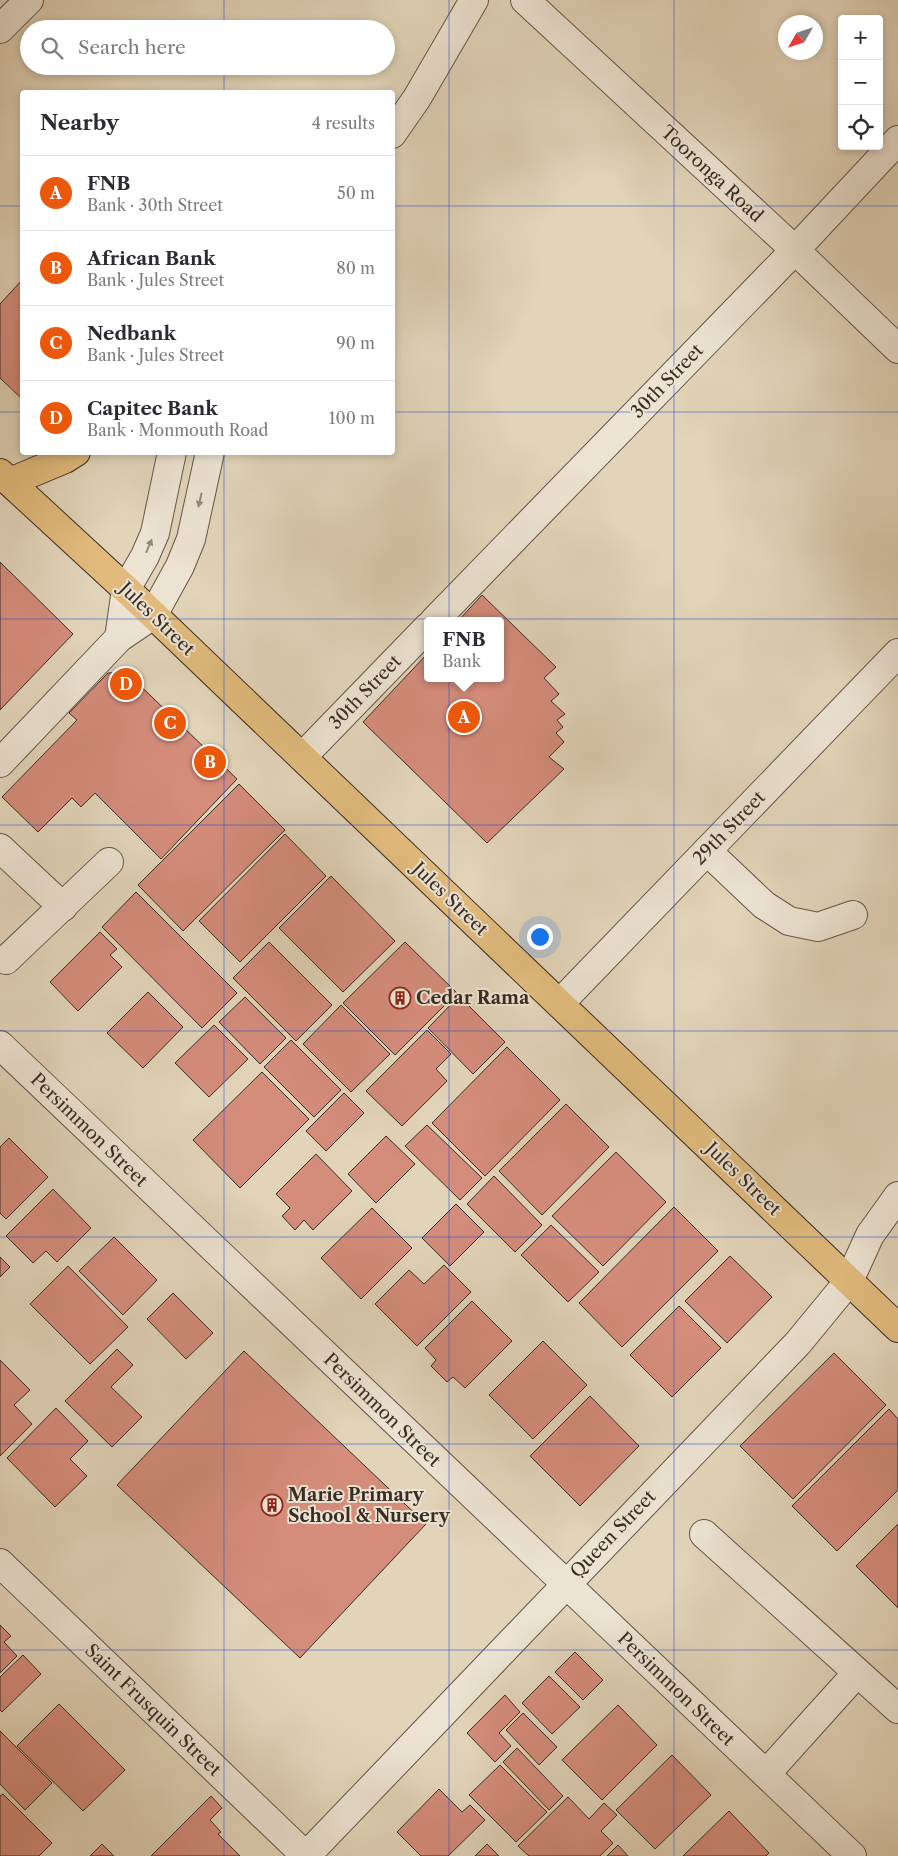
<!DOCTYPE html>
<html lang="en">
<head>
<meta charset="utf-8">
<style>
	:root { --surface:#fff; --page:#f2f2f3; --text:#2b2b33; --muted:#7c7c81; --line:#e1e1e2; --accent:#ea580c }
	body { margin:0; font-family:"Libre Caslon Text",serif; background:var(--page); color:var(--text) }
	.controls { position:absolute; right:15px; top:15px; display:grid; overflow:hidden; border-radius:5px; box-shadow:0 2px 8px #0003 }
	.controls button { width:45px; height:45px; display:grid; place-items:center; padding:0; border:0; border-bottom:1px solid var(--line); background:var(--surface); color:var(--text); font:25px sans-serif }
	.compass { position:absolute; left:778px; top:15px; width:45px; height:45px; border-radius:50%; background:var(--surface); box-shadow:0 2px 8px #0003; rotate:231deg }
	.you { position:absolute; left:539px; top:936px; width:18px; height:18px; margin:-12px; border:4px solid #fff; border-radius:50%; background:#1a73e8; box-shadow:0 0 0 8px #1a73e833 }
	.badge { display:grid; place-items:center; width:32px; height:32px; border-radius:50%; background:var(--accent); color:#fff; font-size:16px; font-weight:700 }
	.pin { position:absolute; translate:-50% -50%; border:2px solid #fff; box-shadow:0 1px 5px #0006 }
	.popup { position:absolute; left:424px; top:617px; width:80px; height:65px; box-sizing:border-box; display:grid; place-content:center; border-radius:5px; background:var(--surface); filter:drop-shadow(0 1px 4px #0005); font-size:16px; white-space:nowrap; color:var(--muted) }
	.popup b { font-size:19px; color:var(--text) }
	.popup::after { content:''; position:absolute; left:50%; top:100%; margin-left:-10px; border:10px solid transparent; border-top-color:var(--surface) }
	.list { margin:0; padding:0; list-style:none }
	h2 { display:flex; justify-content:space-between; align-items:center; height:65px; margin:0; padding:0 20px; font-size:21px }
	h2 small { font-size:16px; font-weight:400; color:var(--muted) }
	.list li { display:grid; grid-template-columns:32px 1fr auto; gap:15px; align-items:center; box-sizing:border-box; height:75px; padding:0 20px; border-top:1px solid var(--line) }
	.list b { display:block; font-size:19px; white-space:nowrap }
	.list p { margin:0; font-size:16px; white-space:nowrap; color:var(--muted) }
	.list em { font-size:16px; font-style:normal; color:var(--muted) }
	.icon { flex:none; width:28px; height:28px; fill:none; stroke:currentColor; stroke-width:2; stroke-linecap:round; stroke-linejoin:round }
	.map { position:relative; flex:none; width:898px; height:1856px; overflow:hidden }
	.search { position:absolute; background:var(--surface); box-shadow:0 2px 8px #0003; left:20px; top:20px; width:375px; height:55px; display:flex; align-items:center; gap:12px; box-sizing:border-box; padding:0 18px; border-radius:28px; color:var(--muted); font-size:19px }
	.panel { position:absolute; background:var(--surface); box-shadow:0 2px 8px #0003; left:20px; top:90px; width:375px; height:365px; border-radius:5px }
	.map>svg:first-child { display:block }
	.building { fill:#d48c7b; stroke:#382c24 }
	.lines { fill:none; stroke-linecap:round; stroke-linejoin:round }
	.minor-casing { stroke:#625649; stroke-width:30 }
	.major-casing { stroke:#382c24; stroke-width:30 }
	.minor { stroke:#ece3d2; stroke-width:28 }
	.major { stroke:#e1ba7c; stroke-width:28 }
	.oneway { fill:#92887b }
	.grid { fill:none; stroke:#1d4ed8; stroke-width:1; stroke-opacity:0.55 }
	.labels { text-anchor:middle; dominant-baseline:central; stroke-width:4; stroke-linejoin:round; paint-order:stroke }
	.street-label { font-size:18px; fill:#382c24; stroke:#ece3d2 }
	.poi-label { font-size:18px; font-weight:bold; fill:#382c24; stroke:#ece3d2; text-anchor:start }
</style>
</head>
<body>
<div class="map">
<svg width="898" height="1856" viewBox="0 0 898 1856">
	<rect width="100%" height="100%" fill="#e2d4b9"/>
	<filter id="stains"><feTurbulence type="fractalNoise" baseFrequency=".004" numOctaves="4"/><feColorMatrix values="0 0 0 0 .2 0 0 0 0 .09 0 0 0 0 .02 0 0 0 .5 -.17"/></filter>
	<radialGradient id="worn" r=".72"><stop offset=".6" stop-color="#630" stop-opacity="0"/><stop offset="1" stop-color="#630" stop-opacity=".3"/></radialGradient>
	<g class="building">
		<polygon points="22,280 22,399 0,378 0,304"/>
		<polygon points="0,562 73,634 0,710"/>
		<polygon points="482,595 556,667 544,678 559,694 551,701 565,714 557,720 563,727 556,733 564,742 549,757 564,769 487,843 363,722 428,653 428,678 500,678 500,621 458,621"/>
		<polygon points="126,672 237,779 161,859 95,793 81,807 72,798 38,832 2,797 77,720 69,713 108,673"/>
		<polygon points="239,784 285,830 183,931 138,885"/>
		<polygon points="285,834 326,876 240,962 199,921"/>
		<polygon points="331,876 395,941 343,992 279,928"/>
		<polygon points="136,892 237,993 202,1028 102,927"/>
		<polygon points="100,932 117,949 110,955 122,967 78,1011 50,982"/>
		<polygon points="269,942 332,1005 296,1041 233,978"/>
		<polygon points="405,942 457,993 395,1055 343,1003"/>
		<polygon points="148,992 183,1027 143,1068 107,1033"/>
		<polygon points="459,996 505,1042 473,1074 428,1028"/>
		<polygon points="245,997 286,1038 260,1064 219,1022"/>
		<polygon points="341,1005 390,1054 351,1092 303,1044"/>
		<polygon points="214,1025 248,1059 209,1097 175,1063"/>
		<polygon points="427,1030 451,1054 436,1069 447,1081 402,1126 366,1091"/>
		<polygon points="291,1040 341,1090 314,1117 264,1067"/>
		<polygon points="507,1047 560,1100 485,1176 432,1123"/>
		<polygon points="262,1072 309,1119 240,1188 193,1140"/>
		<polygon points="344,1093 364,1113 326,1151 306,1131"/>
		<polygon points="566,1104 609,1147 542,1215 499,1171"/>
		<polygon points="427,1125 482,1178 460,1200 405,1146"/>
		<polygon points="386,1136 415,1164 376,1203 348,1174"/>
		<polygon points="9,1138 48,1177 6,1219 0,1213 0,1147"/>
		<polygon points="616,1152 666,1202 603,1266 552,1216"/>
		<polygon points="316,1154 352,1191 313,1230 304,1220 295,1230 282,1216 290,1208 276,1194"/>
		<polygon points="494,1176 542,1225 515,1252 467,1204"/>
		<polygon points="53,1189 91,1228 57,1262 46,1251 33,1263 6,1236"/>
		<polygon points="456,1204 484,1232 450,1266 422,1238"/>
		<polygon points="674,1207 718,1251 622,1347 579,1303"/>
		<polygon points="372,1208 412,1248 361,1299 321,1258"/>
		<polygon points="551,1225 599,1272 568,1302 521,1255"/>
		<polygon points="114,1237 157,1280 123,1315 79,1271"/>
		<polygon points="730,1256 772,1297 727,1343 685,1301"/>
		<polygon points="0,1257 10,1267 0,1277"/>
		<polygon points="444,1265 471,1292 417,1346 375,1304 409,1270 424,1284"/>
		<polygon points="68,1266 128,1327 90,1364 30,1304"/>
		<polygon points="173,1293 213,1333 186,1359 147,1319"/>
		<polygon points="472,1301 512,1341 465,1388 453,1377 447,1382 431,1366 436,1360 425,1348"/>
		<polygon points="679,1306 721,1348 672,1397 630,1355"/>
		<polygon points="543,1341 587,1385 533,1439 489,1395"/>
		<polygon points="117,1349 133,1365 111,1387 142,1417 112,1447 65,1401"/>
		<polygon points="244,1351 426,1524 300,1658 117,1485"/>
		<polygon points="834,1353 886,1405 793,1499 740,1446"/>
		<polygon points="0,1360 30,1390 14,1405 32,1424 0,1456"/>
		<polygon points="590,1396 639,1446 580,1506 530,1456"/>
		<polygon points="56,1408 88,1441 70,1459 87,1476 55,1507 7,1458"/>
		<polygon points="889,1409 898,1419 898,1490 837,1551 792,1506"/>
		<polygon points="898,1524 898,1608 856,1566"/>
		<polygon points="0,1625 11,1636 4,1642 17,1656 0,1673"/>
		<polygon points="575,1652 603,1680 583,1700 555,1672"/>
		<polygon points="23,1655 41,1674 2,1712 0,1710 0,1677"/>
		<polygon points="549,1676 580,1707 552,1734 522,1703"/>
		<polygon points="505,1695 520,1712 499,1733 511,1746 495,1762 467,1733"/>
		<polygon points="59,1704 125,1770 83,1811 17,1746"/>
		<polygon points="618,1705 657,1745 602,1800 562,1760"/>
		<polygon points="523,1713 557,1747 539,1765 506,1730"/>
		<polygon points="0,1731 52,1783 25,1810 0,1784"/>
		<polygon points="517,1748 563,1796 549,1810 503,1762"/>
		<polygon points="672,1755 711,1795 655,1849 616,1810"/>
		<polygon points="500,1765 547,1812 516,1842 469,1795"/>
		<polygon points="439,1789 462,1812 470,1805 485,1820 448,1856 421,1856 397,1832"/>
		<polygon points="3,1794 52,1843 39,1856 0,1856 0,1796"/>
		<polygon points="211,1796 222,1808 210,1820 221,1832 218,1834 240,1856 151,1856"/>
		<polygon points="568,1797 589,1819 604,1803 617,1815 601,1831 613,1843 600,1856 529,1856 518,1846"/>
		<polygon points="729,1811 769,1853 766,1856 683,1856"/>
		<polygon points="102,1844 114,1856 90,1856"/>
		<polygon points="487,1844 499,1856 475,1856"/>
		<polygon points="618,1845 628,1856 607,1856"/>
	</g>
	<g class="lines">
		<g class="minor-casing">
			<g id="minor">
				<polyline points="525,0 795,250 898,349"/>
				<polyline points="0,29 29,0"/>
				<polyline points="392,134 417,98 474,0"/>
				<polyline points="434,621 795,250 898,140"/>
				<polyline points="119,638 126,589 145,556 155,533 172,452"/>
				<polyline points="302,757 428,627"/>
				<polyline points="0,763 119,638 153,615 180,566 191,539 210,452"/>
				<polyline points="0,848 63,907"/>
				<polyline points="707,851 764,905 789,921 818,927 853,915"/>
				<polyline points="6,960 109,862"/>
				<polyline points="560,1003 898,653"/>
				<polyline points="0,1045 852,1856"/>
				<polyline points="704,1534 898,1709"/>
				<polyline points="0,1563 306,1856"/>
				<polyline points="766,1774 857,1673"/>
				<polyline points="306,1856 798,1343 849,1281 870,1235 898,1196"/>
			</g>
		</g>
		<g class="major-casing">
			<g id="major">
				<polyline points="0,473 143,605 898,1328"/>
				<polyline points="10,482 65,459 76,452"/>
			</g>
		</g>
		<use href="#minor" class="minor"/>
		<use href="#major" class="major"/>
	</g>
	<defs><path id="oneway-solid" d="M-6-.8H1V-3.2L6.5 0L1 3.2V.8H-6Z" transform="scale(1.25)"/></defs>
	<g class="oneway">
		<use href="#oneway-solid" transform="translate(200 500) rotate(103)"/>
		<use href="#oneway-solid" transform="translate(149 546) rotate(-67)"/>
	</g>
	<path class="grid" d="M224,0v29M449,0v1856M674,0v1856M224,66v26M0,206h22M392,206h506M0,412h22M392,412h506M224,452v1404M0,619h898M0,825h898M0,1031h898M0,1237h898M0,1444h898M0,1650h898"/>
	<defs>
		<g id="building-ring" transform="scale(1.125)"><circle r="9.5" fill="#ece3d2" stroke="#8f2418" stroke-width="1.5"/><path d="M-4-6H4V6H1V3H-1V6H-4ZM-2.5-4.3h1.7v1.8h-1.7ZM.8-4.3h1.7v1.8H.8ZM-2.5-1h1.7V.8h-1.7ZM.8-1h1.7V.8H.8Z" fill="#8f2418"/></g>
	</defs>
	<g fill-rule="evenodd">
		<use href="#building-ring" x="400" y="998"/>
		<use href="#building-ring" x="272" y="1505"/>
	</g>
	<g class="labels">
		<g class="street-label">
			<text transform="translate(712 174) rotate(43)">Tooronga Road</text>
			<text transform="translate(667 381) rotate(-46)">30th Street</text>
			<text transform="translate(157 619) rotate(44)">Jules Street</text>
			<text transform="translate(365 692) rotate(-46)">30th Street</text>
			<text transform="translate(729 828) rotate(-46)">29th Street</text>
			<text transform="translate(450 899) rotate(44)">Jules Street</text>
			<text transform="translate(89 1130) rotate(44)">Persimmon Street</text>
			<text transform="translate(743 1179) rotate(44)">Jules Street</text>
			<text transform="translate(382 1410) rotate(44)">Persimmon Street</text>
			<text transform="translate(613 1534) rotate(-46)">Queen Street</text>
			<text transform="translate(676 1689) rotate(44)">Persimmon Street</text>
			<text transform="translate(153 1710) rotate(44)">Saint Frusquin Street</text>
		</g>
		<g class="poi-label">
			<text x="416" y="998">Cedar Rama</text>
			<text x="288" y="1495">Marie Primary<tspan x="288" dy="21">School &amp; Nursery</tspan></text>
		</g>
	</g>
	<rect width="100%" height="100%" filter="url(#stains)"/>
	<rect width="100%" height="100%" fill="url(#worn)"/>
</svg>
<div class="controls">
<button>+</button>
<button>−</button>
<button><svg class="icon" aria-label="locate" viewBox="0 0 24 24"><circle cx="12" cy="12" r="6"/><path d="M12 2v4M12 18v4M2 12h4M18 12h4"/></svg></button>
</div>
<svg class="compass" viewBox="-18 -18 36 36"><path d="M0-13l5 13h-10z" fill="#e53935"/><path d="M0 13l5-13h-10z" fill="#7c7c81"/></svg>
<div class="you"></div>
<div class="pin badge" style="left:464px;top:717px">A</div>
<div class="popup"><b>FNB</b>Bank</div>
<div class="pin badge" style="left:210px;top:762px">B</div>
<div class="pin badge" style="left:170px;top:723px">C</div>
<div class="pin badge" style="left:126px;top:684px">D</div>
<div class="search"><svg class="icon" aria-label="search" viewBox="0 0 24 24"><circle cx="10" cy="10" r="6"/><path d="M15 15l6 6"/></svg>Search here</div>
<section class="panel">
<h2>Nearby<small>4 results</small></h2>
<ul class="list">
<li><span class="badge">A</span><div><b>FNB</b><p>Bank · 30th Street</p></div><em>50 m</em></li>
<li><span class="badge">B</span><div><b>African Bank</b><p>Bank · Jules Street</p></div><em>80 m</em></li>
<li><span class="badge">C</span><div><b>Nedbank</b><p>Bank · Jules Street</p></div><em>90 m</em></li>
<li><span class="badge">D</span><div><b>Capitec Bank</b><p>Bank · Monmouth Road</p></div><em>100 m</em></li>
</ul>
</section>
</div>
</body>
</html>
